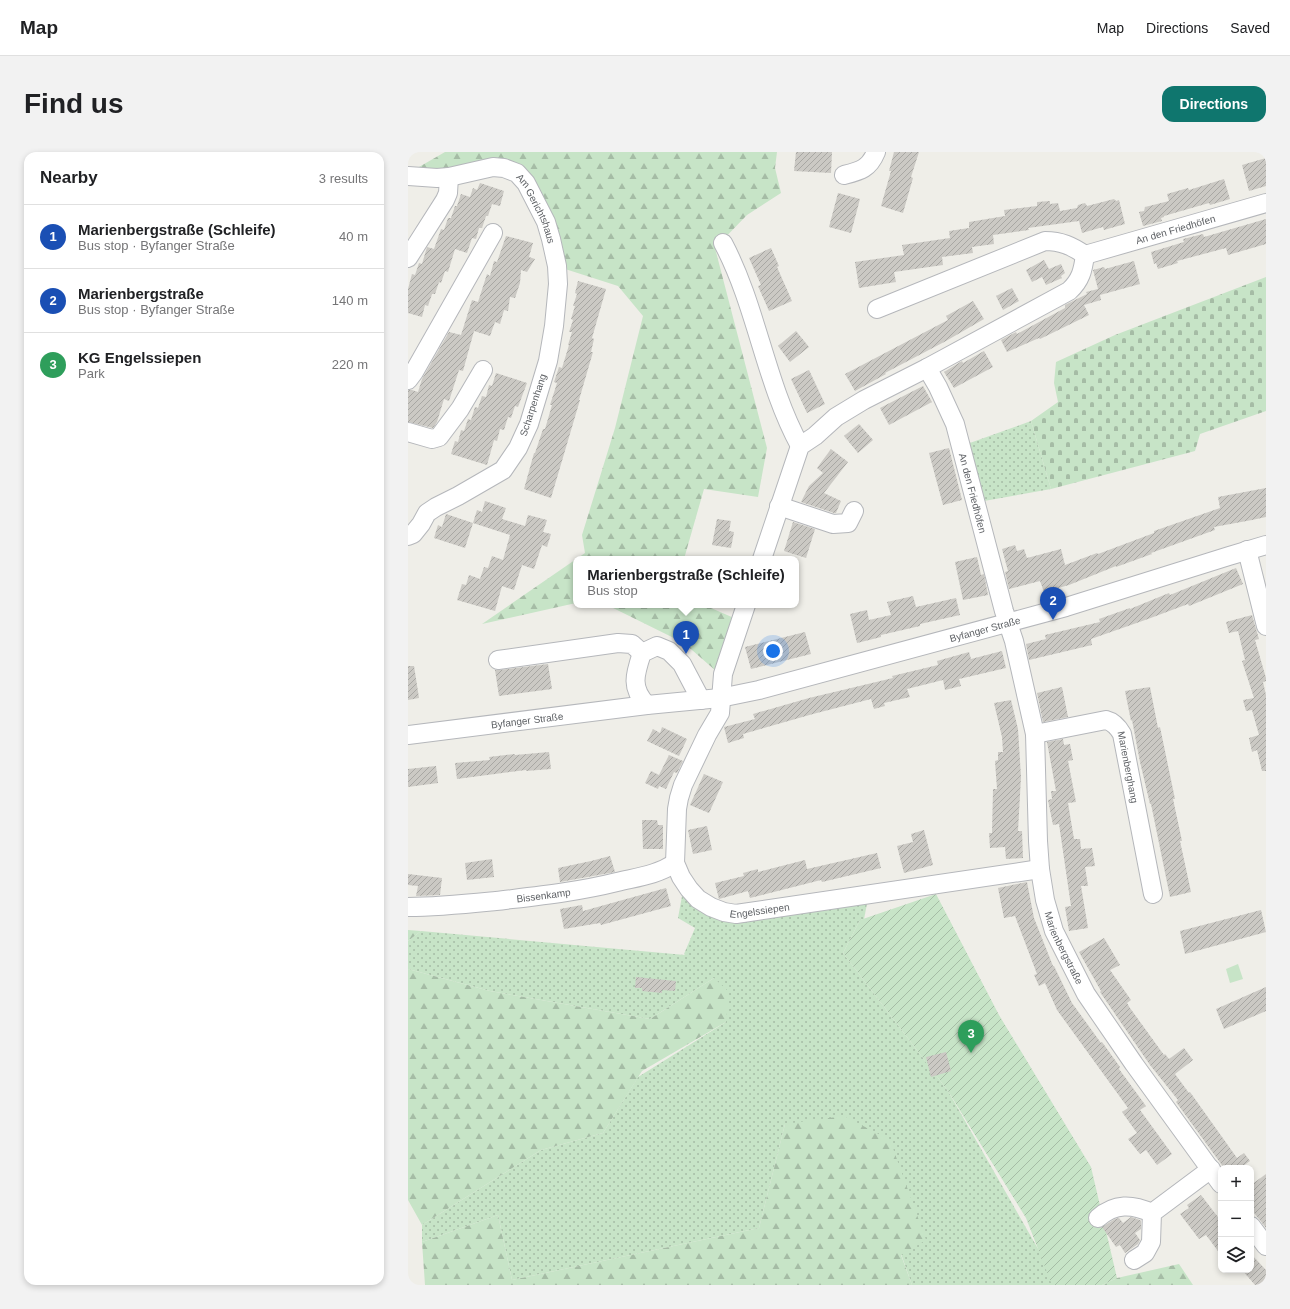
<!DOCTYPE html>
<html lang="en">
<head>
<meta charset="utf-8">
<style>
	:root { --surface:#fff; --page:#f2f2f2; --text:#202124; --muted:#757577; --line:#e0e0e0; --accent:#0f766e }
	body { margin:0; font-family:Arial,sans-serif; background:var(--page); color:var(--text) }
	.controls { position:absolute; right:12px; bottom:12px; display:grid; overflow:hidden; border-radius:8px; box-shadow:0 2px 6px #0003 }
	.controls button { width:36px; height:36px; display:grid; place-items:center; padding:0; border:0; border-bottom:1px solid var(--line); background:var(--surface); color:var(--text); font:20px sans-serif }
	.you { position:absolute; left:365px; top:499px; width:14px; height:14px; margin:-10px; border:3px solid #fff; border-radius:50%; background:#1a73e8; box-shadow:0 0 0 6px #1a73e833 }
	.badge { display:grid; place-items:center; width:26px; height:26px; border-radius:50%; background:var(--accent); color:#fff; font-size:13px; font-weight:700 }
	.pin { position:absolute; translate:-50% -33px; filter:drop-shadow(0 1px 2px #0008) }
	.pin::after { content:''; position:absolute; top:21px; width:14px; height:12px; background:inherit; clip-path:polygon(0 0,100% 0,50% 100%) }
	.popup { position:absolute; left:165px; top:404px; width:226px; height:52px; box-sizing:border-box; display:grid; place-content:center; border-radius:8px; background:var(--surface); filter:drop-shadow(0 1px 3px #0005); font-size:13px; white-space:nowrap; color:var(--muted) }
	.popup b { font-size:15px; color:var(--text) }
	.popup::after { content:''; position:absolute; left:50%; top:100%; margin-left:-8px; border:8px solid transparent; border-top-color:var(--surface) }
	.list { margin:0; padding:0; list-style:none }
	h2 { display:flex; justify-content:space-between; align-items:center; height:52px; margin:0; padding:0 16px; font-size:17px }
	h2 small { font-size:13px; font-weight:400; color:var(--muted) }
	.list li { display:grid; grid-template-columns:26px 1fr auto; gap:12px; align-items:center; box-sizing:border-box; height:64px; padding:0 16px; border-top:1px solid var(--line) }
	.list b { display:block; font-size:15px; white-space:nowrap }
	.list p { margin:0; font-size:13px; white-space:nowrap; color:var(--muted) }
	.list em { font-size:13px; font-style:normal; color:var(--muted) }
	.icon { flex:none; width:22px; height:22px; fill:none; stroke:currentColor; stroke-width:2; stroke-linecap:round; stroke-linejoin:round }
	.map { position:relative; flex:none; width:858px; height:1133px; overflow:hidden; border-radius:12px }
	header { display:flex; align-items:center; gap:24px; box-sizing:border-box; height:56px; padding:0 20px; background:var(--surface); border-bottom:1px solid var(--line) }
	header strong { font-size:19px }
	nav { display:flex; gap:22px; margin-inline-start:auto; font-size:14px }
	.intro { display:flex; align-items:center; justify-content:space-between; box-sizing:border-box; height:96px; padding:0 24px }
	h1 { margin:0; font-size:28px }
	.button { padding:10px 18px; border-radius:12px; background:var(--accent); color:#fff; font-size:14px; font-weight:700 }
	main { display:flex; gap:24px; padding:0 24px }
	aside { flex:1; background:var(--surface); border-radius:12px; box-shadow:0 2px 6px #0003 }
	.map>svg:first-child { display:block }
	.grass { fill:url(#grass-dots) }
	.forest { fill:url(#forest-firs) }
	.cemetery { fill:url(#cemetery-stones) }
	.park { fill:#c7e4c7 }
	.garden { fill:url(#garden-furrows) }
	.building { fill:url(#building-hatch) }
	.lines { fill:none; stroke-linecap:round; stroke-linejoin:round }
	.minor-casing { stroke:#b5b7bb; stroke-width:20 }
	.minor { stroke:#fff; stroke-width:18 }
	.labels { text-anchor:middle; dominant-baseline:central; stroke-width:4; stroke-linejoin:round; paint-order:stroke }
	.street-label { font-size:10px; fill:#5f6266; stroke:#fff }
</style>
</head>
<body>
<header>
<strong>Map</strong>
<nav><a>Map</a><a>Directions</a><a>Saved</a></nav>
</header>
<div class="intro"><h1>Find us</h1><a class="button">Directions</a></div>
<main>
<aside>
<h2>Nearby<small>3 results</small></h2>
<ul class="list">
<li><span class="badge" style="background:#1a4fb4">1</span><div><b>Marienbergstraße (Schleife)</b><p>Bus stop · Byfanger Straße</p></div><em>40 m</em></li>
<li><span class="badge" style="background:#1a4fb4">2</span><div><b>Marienbergstraße</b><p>Bus stop · Byfanger Straße</p></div><em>140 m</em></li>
<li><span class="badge" style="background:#2e9e5b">3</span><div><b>KG Engelssiepen</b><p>Park</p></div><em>220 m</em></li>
</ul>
</aside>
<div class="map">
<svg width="858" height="1133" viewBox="0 0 858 1133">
	<defs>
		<pattern id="grass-dots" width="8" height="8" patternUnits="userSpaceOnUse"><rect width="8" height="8" fill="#c7e4c7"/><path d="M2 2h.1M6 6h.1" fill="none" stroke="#a5bca5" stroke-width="1.8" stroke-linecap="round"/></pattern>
		<pattern id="forest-firs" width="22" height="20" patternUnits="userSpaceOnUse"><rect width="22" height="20" fill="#c7e4c7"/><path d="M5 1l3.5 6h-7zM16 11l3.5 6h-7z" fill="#a5bca5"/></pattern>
		<pattern id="cemetery-stones" width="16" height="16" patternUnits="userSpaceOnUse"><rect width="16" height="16" fill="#c7e4c7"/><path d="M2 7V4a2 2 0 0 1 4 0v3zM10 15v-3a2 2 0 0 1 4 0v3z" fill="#a5bca5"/></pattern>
		<pattern id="garden-furrows" width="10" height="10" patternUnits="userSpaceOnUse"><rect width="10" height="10" fill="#c7e4c7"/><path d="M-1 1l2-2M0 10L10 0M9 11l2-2" fill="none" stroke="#a5bca5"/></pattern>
		<pattern id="building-hatch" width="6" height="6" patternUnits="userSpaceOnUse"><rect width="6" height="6" fill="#cbc9c4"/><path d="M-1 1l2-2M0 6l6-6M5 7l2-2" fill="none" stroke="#a8a7a3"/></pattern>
	</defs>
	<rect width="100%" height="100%" fill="#efeee8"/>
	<g class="grass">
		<polygon points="623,269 643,337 576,349 559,292"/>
		<polygon points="274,744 285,746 333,765 460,747 456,767 452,768 435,801 540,939 641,1116 646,1133 504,1133 493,1102 377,972 351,1076 104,1128 90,1063 14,1090 14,1073 133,998 195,981 230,925 318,870 306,826 242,867 82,839 0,817 0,789 13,779 277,803 279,805 276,802 287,776 270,766"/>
	</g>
	<g class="forest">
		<polygon points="37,0 369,0 367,16 373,41 339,63 307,96 359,296 350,345 296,337 276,407 168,407 168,451 74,472 177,401 174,383 207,276 235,164 210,134 154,116 112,18 42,21 4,19"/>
		<polygon points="199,453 296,453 326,466 308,519 276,491"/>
		<polygon points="0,778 13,779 0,789"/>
		<polygon points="0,817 82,839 242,867 306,826 321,840 318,870 234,919 195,981 133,998 14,1073 0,1048"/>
		<polygon points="436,964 482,988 518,1088 493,1103 504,1133 17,1133 14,1090 90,1063 104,1128 351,1076 377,972"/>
		<polygon points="771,1112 785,1133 694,1133 709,1126"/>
	</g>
	<polygon class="cemetery" points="858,125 858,259 792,282 787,299 643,337 623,269 650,250 646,231 648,210 707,183"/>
	<polygon class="park" points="830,812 835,827 822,831 818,817"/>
	<polygon class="garden" points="528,742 591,863 683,1015 709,1126 694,1133 644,1133 618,1066 540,939 435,801 452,768"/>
	<g class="building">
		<polygon points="388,0 424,0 423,21 386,19"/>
		<polygon points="486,0 511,0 503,25 505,26 495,61 473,54 483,19 481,19"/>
		<polygon points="858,6 858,34 841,39 834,13"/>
		<polygon points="816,27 822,47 802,53 801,51 756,64 756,65 753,66 754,69 735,74 731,60 736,59 737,55 761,49 759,42 780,36 781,38"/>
		<polygon points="72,31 96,39 92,54 84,52 80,64 78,64 74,76 71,76 68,87 64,86 59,101 47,97 40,120 37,119 33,131 31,130 27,142 24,142 20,154 17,153 14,165 0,161 0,137 4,122 7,123 11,111 14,112 19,95 26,97 33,77 36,78 40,66 43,66 47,54 49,54 53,42 62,45 65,36 69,38"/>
		<polygon points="430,41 452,47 443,81 421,75"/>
		<polygon points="706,47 708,49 711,48 717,72 696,78 695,75 674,81 671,69 620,76 621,78 585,83 586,92 564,95 565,101 534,105 535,113 486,120 488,130 451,136 447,110 496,103 494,93 542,86 541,79 561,76 561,70 597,64 596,58 629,54 629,50 642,49 642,52 650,51 652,59 669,56 670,53 677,51 679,54"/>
		<polygon points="858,67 858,92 820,103 818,96 769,109 770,111 750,117 748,111 746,112 743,100 776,90 775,87 795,82 796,85"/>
		<polygon points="98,84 125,91 121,105 127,107 119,120 113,118 112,131 107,146 102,145 100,159 96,158 92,172 87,170 82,184 66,179 55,219 51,218 41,249 36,247 29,270 25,276 0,270 0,238 4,238 10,240 14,227 41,180 53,183 64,148 70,150 79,122 82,124 86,109 89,110"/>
		<polygon points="363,96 371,114 369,115 384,149 361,159 350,134 353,133 341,106"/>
		<polygon points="636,108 641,117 653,112 657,121 653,124 654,126 638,133 634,125 624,130 618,118"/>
		<polygon points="726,109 732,132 692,143 693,148 676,153 681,163 632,187 631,186 599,200 593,188 608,180 609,182 657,156 657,153 679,142 678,140 690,137 685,118 696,115 697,117"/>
		<polygon points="170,129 198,137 184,186 186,187 183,200 185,200 171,248 172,248 143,346 116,337 126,301 127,301 135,277 137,277 144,253 142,253 149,231 146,230 151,215 154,216 161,193 160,193 164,180 161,180 165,168 163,167 167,154 165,154 169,142 167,141"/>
		<polygon points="604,136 611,149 595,158 588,144"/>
		<polygon points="565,149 576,167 538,189 477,221 478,222 447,239 437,222 540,168 538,164"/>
		<polygon points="388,179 401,195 382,210 370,194"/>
		<polygon points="576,199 585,215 546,236 536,220 554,209 555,211"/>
		<polygon points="401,218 417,252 399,261 383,227"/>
		<polygon points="88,221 119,231 110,255 107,254 103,266 100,265 96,278 92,277 89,289 86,288 79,313 43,302 47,289 50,290 53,278 56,279 60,267 63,268 67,255 70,256 74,244 78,245 81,233 84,234"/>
		<polygon points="515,234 524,250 481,273 472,256"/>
		<polygon points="451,272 465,288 450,301 436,284"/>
		<polygon points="541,296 554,348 535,353 521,301"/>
		<polygon points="423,297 440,310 416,341 433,349 428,361 426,361 393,350 401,334 415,321 409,316"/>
		<polygon points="858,336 858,365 844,368 806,375 807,378 743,401 744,402 708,415 708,414 661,433 636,440 632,429 601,437 597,420 600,419 594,397 607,393 609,399 616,397 619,406 653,397 657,413 689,401 690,402 746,381 746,379 812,356 810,345"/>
		<polygon points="77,349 98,356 94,367 117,374 120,363 139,368 135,380 143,382 139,395 134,393 126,417 114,413 106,438 94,434 87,459 49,448 54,432 58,433 61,423 72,427 76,415 80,416 84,404 95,408 102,383 65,371 69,358 74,360"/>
		<polygon points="38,362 65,371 57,396 26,386 30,373 34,375"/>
		<polygon points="309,367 323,369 321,379 326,380 323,396 304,393"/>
		<polygon points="385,370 407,377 398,406 376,399"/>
		<polygon points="569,405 573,423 576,422 580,443 555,448 547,410"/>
		<polygon points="828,416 835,432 781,454 780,452 740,467 683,487 684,493 621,508 618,492 638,487 637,483 692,470 691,467 722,456 722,457 761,441 762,443"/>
		<polygon points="505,444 508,455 548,446 552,463 512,472 512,474 473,483 473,485 449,491 442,462 459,458 461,468 483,463 479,450"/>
		<polygon points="844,463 851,487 847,488 858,526 858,529 855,530 858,543 858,619 854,619 849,598 844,600 841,586 851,583 844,558 838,559 835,548 846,546 834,509 837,508 830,479 821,481 818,470"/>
		<polygon points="397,480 403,502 343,517 337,495"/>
		<polygon points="594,499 598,516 551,527 553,534 537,538 535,528 499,537 502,545 476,551 477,554 466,557 463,547 405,562 335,582 336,586 320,591 316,575 347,567 345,562 401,546 485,526 484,524 530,513 529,509 561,500 563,507"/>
		<polygon points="140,512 144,537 91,544 87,518 91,518"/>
		<polygon points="0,514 6,514 11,546 0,548"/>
		<polygon points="654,535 660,565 635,570 629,541"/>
		<polygon points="742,535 750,576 752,575 767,647 765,647 774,689 772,689 783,740 762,745 743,652 742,652 732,610 724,568 723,569 717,539"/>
		<polygon points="603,548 610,577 613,625 610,679 614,679 615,706 598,707 597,695 582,696 581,681 584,681 585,637 589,637 587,609 590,608 590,600 595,600 594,585 586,551"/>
		<polygon points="254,575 279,587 271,604 239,589 245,577 252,581"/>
		<polygon points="655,587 656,593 662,592 665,608 660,609 668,650 660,651 666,687 672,687 673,697 684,696 687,714 677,715 680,734 673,734 680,776 661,779 657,755 663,754 651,672 645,673 640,648 644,647 643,639 648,639 639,590"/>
		<polygon points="141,600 143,617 118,619 118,618 49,627 47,611 82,608 81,605 107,602 107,603"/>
		<polygon points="261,603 275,609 269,621 266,620 258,637 251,634 250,637 237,631 243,619 251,623"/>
		<polygon points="28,614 30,631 0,635 0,617"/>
		<polygon points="296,622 315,630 301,661 282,653"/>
		<polygon points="234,668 249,668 250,673 255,673 255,697 235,697"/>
		<polygon points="299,674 304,698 285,702 280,678"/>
		<polygon points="516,678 525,713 496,721 489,694 505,690 503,682"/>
		<polygon points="469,701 473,716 414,730 413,728 342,746 340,739 311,747 307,731 336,724 335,721 350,717 350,720 397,708 399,717"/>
		<polygon points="202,704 207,720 152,730 150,716 183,709"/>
		<polygon points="84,707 86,725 59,728 57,711"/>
		<polygon points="0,722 34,726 32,743 8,744 10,734 0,733"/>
		<polygon points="619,730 626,766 645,814 646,814 664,851 693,891 694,890 712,915 711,917 738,954 732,958 764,1002 749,1013 738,998 732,1002 720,987 729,981 714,960 720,956 649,858 637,831 631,834 626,823 629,822 607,764 596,766 590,736"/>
		<polygon points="258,736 263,754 193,773 192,771 156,777 152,757 174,753 175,759"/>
		<polygon points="853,758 858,780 777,802 772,779"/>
		<polygon points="696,786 712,813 702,818 723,848 719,851 722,856 756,903 757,902 761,907 776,896 785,908 767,922 781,941 782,940 829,1006 836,1001 842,1009 835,1014 836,1016 816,1016 768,950 770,948 742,913 692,840 693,839 671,800"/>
		<polygon points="228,825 268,829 267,839 254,838 254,841 234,839 234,836 227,836"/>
		<polygon points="858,835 858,859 816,877 808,857"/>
		<polygon points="538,900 543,919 523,925 518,905"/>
		<polygon points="858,1022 858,1076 843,1057 843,1033"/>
		<polygon points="793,1043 813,1069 813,1103 798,1083 791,1087 772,1062 781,1056 779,1053"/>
		<polygon points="723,1065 732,1068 733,1069 733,1077 727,1081 732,1088 730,1092 717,1101 712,1093 708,1095 694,1075 707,1067 711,1066 715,1071"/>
		<polygon points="843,1102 858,1118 858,1133 847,1133 834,1118 843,1118"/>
	</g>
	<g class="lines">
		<g class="minor-casing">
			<g id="minor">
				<path d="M436,23c16,-4 25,-6 32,-23"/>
				<path id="s1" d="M0,24l29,2 12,-1 44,-10 11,1 13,5 9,10 20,39 5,17 6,27 1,18 -4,42 -6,35 -19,63 -11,24 -15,22 -45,26 -22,11 -9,6 -6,11 -8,10 -5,2"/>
				<path d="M315,91c34,64 42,139 77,203"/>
				<polyline points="0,106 37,48 40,41 41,25"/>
				<path d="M469,157l168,-68c16,0 27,5 40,14"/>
				<path id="s2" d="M519,216l11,19 17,37 49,187 10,30 21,93 3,107 2,28 5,31 9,31 32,63 48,70 87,120"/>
				<polyline points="0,228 6,220 85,81"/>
				<polyline points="0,280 24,287 31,285 52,257 75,218"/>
				<polyline points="371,354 425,372 440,371 446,359"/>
				<polyline points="839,398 858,474"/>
				<path id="s3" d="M354,407l38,-113 15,-10 21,-19 28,-17 63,-32 142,-77c12,-11 14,-21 16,-36l181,-52"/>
				<path id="s4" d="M338,453l-23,69 -3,39 -13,22 -24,50 -4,13 -2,11 -2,54 6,14 8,12 9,10 13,8 13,5 12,2 304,-45"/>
				<polyline points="90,508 210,491 224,492 234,501"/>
				<path d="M239,553c-17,-17 -12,-31 -5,-52l15,-7 12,5 13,13 19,36"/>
				<path id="s5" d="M627,582l71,-14c8,2 12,7 16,14l31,160"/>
				<path id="s6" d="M0,583l239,-30 73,-7 39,-8 307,-83 163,-51 37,-11"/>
				<path id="s7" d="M0,755c30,0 58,-3 88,-6 41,-5 81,-9 121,-19 21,-5 40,-7 58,-19"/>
				<path d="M690,1066c17,-15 34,-14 54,-5"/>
				<polyline points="843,1074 858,1094"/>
				<polyline points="726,1108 737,1101 743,1090 744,1061 803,1017"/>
			</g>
		</g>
		<use href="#minor" class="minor"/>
	</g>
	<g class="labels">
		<g class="street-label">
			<text stroke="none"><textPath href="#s1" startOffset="152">Am Gerichtshaus</textPath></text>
			<text stroke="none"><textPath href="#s3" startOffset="565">An den Friedhöfen</textPath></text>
			<text transform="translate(125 253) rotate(-72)">Scharpenhang</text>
			<text stroke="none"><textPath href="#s2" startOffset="134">An den Friedhöfen</textPath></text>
			<text stroke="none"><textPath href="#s6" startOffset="588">Byfanger Straße</textPath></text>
			<text stroke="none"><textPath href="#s6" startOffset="120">Byfanger Straße</textPath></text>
			<text stroke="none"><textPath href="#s5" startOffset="128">Marienberghang</textPath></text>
			<text stroke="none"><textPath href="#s7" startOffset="136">Bissenkamp</textPath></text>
			<text stroke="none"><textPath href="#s4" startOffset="380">Engelssiepen</textPath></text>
			<text stroke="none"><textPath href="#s2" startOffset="601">Marienbergstraße</textPath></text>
		</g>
	</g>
</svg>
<div class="controls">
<button>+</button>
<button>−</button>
<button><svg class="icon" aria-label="layers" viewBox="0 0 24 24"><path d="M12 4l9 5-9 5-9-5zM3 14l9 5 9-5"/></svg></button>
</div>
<div class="you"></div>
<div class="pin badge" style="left:278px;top:502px;background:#1a4fb4">1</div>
<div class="popup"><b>Marienbergstraße (Schleife)</b>Bus stop</div>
<div class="pin badge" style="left:645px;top:468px;background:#1a4fb4">2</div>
<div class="pin badge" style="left:563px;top:901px;background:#2e9e5b">3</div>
</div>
</main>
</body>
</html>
